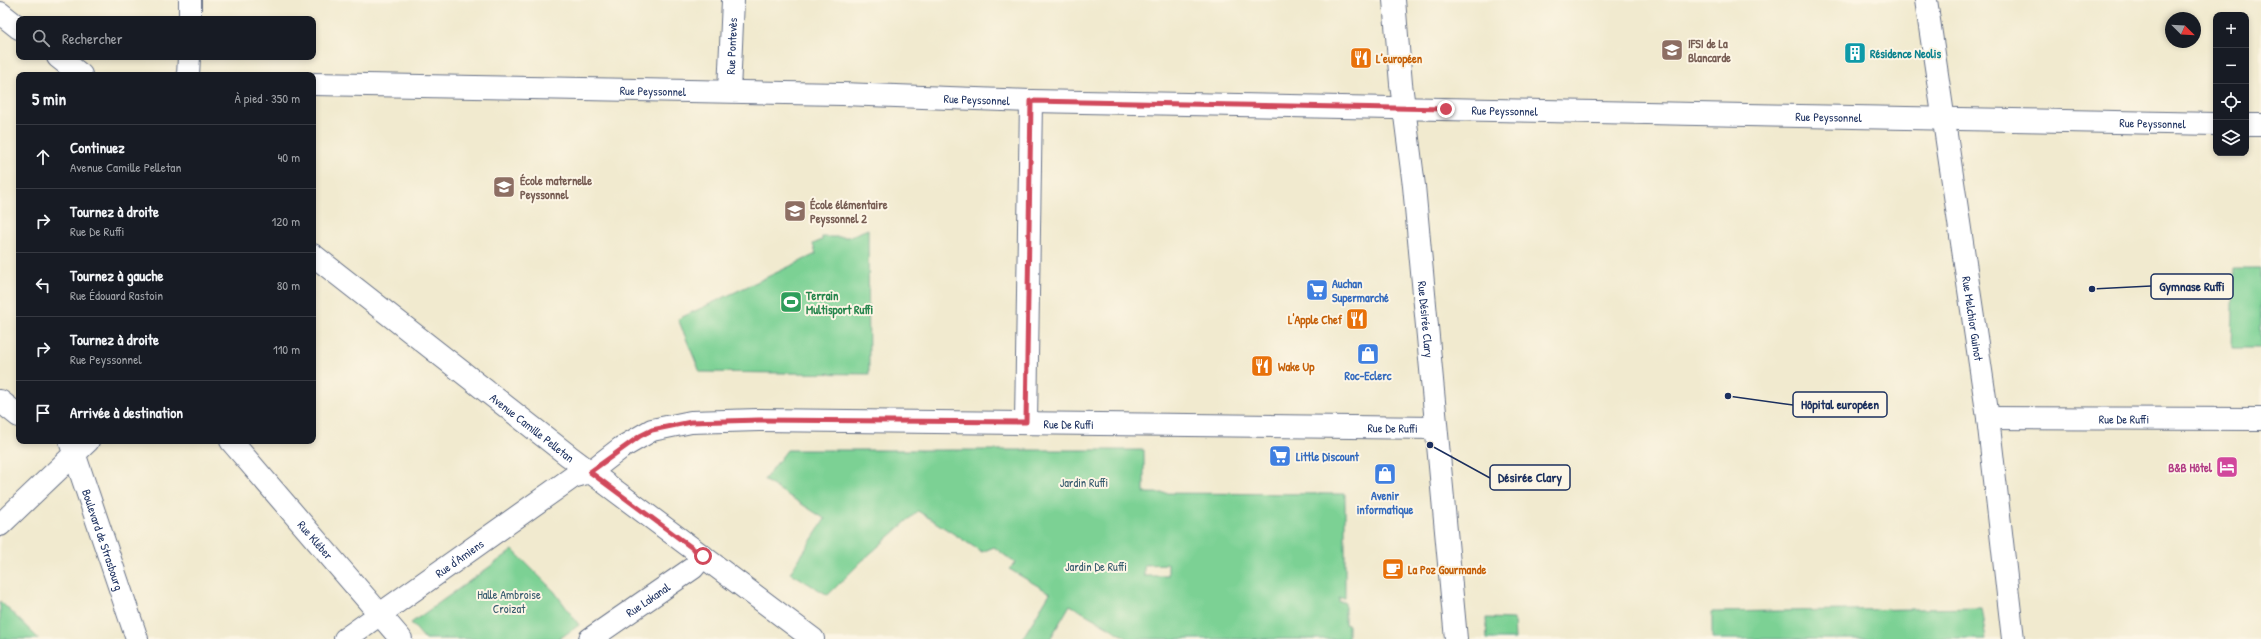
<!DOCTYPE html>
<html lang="fr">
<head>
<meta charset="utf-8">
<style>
	:root { --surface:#171b24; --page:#20242c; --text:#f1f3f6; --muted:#9ea1a6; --line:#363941 }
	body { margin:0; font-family:"Patrick Hand",sans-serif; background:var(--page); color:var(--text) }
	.controls { position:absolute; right:12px; top:12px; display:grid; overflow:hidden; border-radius:8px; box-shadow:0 2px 6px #0003 }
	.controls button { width:36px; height:36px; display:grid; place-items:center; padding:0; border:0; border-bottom:1px solid var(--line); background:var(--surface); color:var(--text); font:20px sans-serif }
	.compass { position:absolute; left:2165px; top:12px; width:36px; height:36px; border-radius:50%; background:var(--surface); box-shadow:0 2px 6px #0003; rotate:114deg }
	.stop { position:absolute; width:12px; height:12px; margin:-9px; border:3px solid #d1495b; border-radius:50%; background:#fff }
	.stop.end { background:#d1495b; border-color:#fff; box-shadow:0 1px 4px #0008 }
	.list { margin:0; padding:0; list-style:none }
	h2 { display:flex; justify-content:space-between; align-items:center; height:52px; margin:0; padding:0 16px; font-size:17px }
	h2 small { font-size:13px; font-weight:400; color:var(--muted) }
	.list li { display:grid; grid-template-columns:26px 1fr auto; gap:12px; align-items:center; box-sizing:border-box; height:64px; padding:0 16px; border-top:1px solid var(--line) }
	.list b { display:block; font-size:15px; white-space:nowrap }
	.list p { margin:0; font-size:13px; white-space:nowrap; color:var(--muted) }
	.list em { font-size:13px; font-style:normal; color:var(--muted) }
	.icon { flex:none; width:22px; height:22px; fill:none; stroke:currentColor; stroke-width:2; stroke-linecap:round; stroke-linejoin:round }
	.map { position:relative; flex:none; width:2261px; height:639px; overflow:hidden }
	.search { position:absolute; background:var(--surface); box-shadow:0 2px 6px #0003; left:16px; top:16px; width:300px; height:44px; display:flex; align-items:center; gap:10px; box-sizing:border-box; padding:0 14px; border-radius:8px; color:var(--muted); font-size:15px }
	.panel { position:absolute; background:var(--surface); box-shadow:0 2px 6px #0003; left:16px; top:72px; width:300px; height:372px; border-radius:8px }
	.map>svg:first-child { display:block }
	.green { fill:#7bd194; stroke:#4b8079; fill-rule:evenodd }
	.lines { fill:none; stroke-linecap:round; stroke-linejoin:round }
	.minor-casing { stroke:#667086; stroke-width:24 }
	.minor { stroke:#fff; stroke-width:22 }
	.route { stroke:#d1495b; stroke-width:5 }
	.labels { text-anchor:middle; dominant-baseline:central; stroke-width:4; stroke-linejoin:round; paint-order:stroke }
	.education-label { font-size:12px; font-weight:bold; fill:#785e54; stroke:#fcf5e5; text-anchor:start }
	.street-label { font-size:12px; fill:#1b2f5e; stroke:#fcf5e5 }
	.culture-label { font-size:12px; font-weight:bold; fill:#0d838f; stroke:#fcf5e5; text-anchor:start }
	.food-label { font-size:12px; font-weight:bold; fill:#c56008; stroke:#fcf5e5; text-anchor:start }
	.shop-label { font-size:12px; font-weight:bold; fill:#366cbe; stroke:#fcf5e5; text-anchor:start }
	.leisure-label { font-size:12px; font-weight:bold; fill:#27864d; stroke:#fcf5e5; text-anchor:start }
	.hotel-label { font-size:12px; font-weight:bold; fill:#b23c85; stroke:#fcf5e5; text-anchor:end }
	.park-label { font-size:12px; fill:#33586c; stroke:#fcf5e5 }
	.leader { fill:none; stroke:#1b2f5e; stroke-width:1.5 }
	.callout-dot { fill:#1b2f5e; stroke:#fcf5e5; stroke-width:1.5 }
	.callout { fill:#fcf5e5; stroke:#1b2f5e; stroke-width:1.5 }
	.callout-label { font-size:13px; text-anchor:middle; font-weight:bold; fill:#1b2f5e }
</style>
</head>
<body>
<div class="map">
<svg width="2261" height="639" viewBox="0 0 2261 639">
	<rect width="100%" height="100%" fill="#fcf5e5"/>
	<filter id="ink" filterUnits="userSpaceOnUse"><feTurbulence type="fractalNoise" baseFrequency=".025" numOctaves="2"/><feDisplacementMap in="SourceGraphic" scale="8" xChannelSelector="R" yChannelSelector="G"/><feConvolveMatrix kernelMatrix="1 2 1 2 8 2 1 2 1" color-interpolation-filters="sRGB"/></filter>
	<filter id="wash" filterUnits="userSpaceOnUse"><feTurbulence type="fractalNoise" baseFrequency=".012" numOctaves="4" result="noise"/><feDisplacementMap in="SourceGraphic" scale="16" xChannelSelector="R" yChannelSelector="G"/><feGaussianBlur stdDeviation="0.9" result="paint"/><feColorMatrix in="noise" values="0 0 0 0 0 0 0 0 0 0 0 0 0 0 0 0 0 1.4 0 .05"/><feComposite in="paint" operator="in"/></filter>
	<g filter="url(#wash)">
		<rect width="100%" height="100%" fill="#f1eacf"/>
		<g class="green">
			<polygon points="868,229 869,374 700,372 678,319 816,254 813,244 822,240 822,237 848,237"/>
			<polygon points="2234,269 2261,269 2261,348 2232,348"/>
			<path d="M787,450h357v43l201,1v104h-6v4h6v22l3,1v14h-219l-59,-34 -20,34h-28l28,-46 -41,-24 6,-6 -21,-16 -12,5 -64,-41 -56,50 -34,34 -38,-22 35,-54 -61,-39zM1168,564v12h-24v-11z"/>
			<polygon points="513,550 554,591 579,625 559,639 425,639 411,623"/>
			<polygon points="0,601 39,639 0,639"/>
			<polygon points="1981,608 1986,639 1712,639 1712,612"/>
			<polygon points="1486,618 1514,619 1515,639 1487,639"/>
		</g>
	</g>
	<g filter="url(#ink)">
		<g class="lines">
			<g class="minor-casing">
				<g id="minor">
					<path id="s1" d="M1394,0l7,84 13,102 42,453"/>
					<path id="s2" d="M1926,0l62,418 25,221"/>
					<polyline points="0,13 19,28"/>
					<polyline points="190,19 190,0"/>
					<polyline points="58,57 81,75"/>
					<polyline points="188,75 189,57"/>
					<path id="s3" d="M313,84l529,10 189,7 1185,23"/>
					<path id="s4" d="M729,91l4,-91"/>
					<polyline points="2246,125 2261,125"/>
					<path id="s5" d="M313,255l256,201 244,183"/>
					<polyline points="0,401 19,416"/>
					<path id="s6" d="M1988,418l273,1"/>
					<polyline points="1026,422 1031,101"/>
					<path id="s7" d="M70,441l67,198"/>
					<path id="s8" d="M231,441l170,198"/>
					<polyline points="0,525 88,441"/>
					<path id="s9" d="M345,639l228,-162 17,-5 31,-24 31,-18 39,-8 68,-2 677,8"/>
					<path id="s10" d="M590,639l103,-71 10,-12"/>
				</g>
			</g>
			<use href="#minor" class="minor"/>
		</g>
	</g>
	<g class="lines" filter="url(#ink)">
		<polyline class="route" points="703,556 590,472 640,436 652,430 691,422 759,420 1026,422 1031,101 1446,109"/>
	</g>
	<defs>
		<g id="university-square" transform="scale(1.15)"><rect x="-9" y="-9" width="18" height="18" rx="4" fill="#8d6e63" stroke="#fcf5e5"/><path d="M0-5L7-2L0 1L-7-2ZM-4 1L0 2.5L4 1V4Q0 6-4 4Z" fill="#fff"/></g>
		<g id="building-square" transform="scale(1.15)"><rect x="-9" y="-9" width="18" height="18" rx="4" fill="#0f9aa8" stroke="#fcf5e5"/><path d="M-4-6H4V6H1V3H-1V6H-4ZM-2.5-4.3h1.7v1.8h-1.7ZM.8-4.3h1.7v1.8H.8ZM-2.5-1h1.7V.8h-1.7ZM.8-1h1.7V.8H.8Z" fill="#fff"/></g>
		<g id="restaurant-square" transform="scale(1.15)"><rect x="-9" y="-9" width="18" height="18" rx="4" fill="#e8710a" stroke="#fcf5e5"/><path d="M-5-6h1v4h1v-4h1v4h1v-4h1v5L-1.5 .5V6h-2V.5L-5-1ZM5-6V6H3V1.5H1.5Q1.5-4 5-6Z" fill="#fff"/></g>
		<g id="school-square" transform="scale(1.15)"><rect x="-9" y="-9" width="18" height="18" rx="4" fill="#8d6e63" stroke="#fcf5e5"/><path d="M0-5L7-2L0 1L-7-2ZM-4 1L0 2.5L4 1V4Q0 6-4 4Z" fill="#fff"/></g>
		<g id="supermarket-square" transform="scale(1.15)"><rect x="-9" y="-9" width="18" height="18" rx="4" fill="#3f7fe0" stroke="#fcf5e5"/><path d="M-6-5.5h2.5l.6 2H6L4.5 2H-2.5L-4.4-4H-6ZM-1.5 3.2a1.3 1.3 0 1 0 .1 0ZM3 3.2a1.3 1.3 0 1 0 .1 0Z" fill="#fff"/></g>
		<g id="stadium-square" transform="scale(1.15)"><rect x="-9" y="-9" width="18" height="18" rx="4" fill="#2e9e5b" stroke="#fcf5e5"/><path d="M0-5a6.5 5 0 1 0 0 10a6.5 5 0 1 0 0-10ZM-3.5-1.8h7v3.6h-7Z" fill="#fff"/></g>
		<g id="shop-square" transform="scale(1.15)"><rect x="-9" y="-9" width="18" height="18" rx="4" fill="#3f7fe0" stroke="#fcf5e5"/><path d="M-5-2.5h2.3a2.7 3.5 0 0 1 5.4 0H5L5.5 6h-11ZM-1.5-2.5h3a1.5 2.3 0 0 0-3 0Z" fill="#fff"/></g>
		<g id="hotel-square" transform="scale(1.15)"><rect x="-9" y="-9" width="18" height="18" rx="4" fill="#d1479c" stroke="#fcf5e5"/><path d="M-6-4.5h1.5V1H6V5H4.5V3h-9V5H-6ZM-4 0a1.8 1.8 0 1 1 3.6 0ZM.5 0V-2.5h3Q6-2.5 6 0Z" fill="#fff"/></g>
		<g id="cafe-square" transform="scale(1.15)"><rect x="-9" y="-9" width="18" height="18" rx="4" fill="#e8710a" stroke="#fcf5e5"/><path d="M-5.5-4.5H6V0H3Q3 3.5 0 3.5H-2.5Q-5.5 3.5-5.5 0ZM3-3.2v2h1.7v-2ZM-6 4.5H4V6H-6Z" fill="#fff"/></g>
	</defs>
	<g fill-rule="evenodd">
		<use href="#university-square" x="1672" y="50"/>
		<use href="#building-square" x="1855" y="53"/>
		<use href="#restaurant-square" x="1361" y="58"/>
		<use href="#school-square" x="504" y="187"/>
		<use href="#school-square" x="795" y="211"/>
		<use href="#supermarket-square" x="1317" y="290"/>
		<use href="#stadium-square" x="791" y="302"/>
		<use href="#restaurant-square" x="1357" y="319"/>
		<use href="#shop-square" x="1368" y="354"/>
		<use href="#restaurant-square" x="1262" y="366"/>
		<use href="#supermarket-square" x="1280" y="456"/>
		<use href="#hotel-square" x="2227" y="467"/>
		<use href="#shop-square" x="1385" y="474"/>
		<use href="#cafe-square" x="1393" y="569"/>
	</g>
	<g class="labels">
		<g class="education-label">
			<text x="1688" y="43">IFSI de La<tspan x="1688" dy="14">Blancarde</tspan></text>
			<text x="520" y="180">École maternelle<tspan x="520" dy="14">Peyssonnel</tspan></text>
			<text x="810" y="204">École élémentaire<tspan x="810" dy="14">Peyssonnel 2</tspan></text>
		</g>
		<g class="street-label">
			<text stroke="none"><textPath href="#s4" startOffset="45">Rue Pontevès</textPath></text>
			<text stroke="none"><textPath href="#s3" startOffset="340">Rue Peyssonnel</textPath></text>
			<text stroke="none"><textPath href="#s3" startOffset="664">Rue Peyssonnel</textPath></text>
			<text stroke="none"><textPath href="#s3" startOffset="1192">Rue Peyssonnel</textPath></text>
			<text stroke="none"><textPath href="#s3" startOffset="1516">Rue Peyssonnel</textPath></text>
			<text stroke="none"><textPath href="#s3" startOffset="1840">Rue Peyssonnel</textPath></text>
			<text stroke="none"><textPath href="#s1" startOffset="321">Rue Désirée Clary</textPath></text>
			<text stroke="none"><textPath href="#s2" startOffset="322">Rue Melchior Guinot</textPath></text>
			<text stroke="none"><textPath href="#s6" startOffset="136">Rue De Ruffi</textPath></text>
			<text stroke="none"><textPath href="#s9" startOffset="790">Rue De Ruffi</textPath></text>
			<text stroke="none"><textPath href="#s9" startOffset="1114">Rue De Ruffi</textPath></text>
			<text stroke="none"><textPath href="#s5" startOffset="279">Avenue Camille Pelletan</textPath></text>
			<text stroke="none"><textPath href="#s7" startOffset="104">Boulevard de Strasbourg</textPath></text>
			<text stroke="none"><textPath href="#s8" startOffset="130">Rue Kléber</textPath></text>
			<text stroke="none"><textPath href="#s9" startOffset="140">Rue d'Amiens</textPath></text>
			<text stroke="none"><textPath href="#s10" startOffset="70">Rue Lakanal</textPath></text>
		</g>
		<g class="culture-label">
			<text x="1870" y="53">Résidence Neolis</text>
		</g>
		<g class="food-label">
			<text x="1376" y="58">L’européen</text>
			<text x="1342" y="319" text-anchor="end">L'Apple Chef</text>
			<text x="1278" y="366">Wake Up</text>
			<text x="1408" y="569">La Poz Gourmande</text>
		</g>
		<g class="shop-label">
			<text x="1332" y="283">Auchan<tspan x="1332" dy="14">Supermarché</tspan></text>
			<text x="1368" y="375" text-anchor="middle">Roc-Eclerc</text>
			<text x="1296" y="456">Little Discount</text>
			<text x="1385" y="495" text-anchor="middle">Avenir<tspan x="1385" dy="14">informatique</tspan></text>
		</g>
		<g class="leisure-label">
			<text x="806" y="295">Terrain<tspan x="806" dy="14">Multisport Ruffi</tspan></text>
		</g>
		<g class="hotel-label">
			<text x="2212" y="467">B&amp;B Hôtel</text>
		</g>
		<g class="park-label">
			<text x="1084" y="482">Jardin Ruffi</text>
			<text x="1096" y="566">Jardin De Ruffi</text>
			<text x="509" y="594">Halle Ambroise<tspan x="509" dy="14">Croizat</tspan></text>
		</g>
	</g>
	<path class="leader" d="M2092 289L2151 286M1728 396L1793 405M1430 445L1490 478"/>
	<g class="callout-dot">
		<circle cx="2092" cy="289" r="4"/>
		<circle cx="1728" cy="396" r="4"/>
		<circle cx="1430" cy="445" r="4"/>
	</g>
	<g class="callout">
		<rect x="2151" y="274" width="82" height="25" rx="4"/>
		<rect x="1793" y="392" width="94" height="25" rx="4"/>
		<rect x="1490" y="465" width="80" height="25" rx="4"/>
	</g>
	<g class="callout-label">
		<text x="2192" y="291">Gymnase Ruffi</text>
		<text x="1840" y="409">Hôpital européen</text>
		<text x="1530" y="482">Désirée Clary</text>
	</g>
</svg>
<div class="controls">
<button>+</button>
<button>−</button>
<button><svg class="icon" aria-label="locate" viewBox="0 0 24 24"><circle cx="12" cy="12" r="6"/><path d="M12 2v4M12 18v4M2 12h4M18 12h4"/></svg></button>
<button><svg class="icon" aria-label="layers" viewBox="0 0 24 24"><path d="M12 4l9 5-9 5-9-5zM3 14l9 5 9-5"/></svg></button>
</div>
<svg class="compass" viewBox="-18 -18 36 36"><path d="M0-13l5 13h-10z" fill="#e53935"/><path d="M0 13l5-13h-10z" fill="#9ea1a6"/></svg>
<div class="stop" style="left:703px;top:556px"></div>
<div class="stop end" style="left:1446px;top:109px"></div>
<div class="search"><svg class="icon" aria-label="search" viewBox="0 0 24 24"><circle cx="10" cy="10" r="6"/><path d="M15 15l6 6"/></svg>Rechercher</div>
<section class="panel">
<h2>5 min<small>À pied · 350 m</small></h2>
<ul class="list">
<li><svg class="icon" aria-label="ahead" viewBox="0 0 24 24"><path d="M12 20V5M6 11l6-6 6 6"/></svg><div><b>Continuez</b><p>Avenue Camille Pelletan</p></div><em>40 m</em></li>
<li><svg class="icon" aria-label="right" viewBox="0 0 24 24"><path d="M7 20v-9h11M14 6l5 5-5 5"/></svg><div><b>Tournez à droite</b><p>Rue De Ruffi</p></div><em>120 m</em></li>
<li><svg class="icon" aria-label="left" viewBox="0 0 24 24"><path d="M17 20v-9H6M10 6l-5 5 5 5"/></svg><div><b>Tournez à gauche</b><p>Rue Édouard Rastoin</p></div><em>80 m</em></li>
<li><svg class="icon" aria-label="right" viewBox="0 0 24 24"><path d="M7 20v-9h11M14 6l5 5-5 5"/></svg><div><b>Tournez à droite</b><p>Rue Peyssonnel</p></div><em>110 m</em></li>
<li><svg class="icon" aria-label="arrive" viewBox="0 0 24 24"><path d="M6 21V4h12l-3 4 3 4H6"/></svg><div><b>Arrivée à destination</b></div></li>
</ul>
</section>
</div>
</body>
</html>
